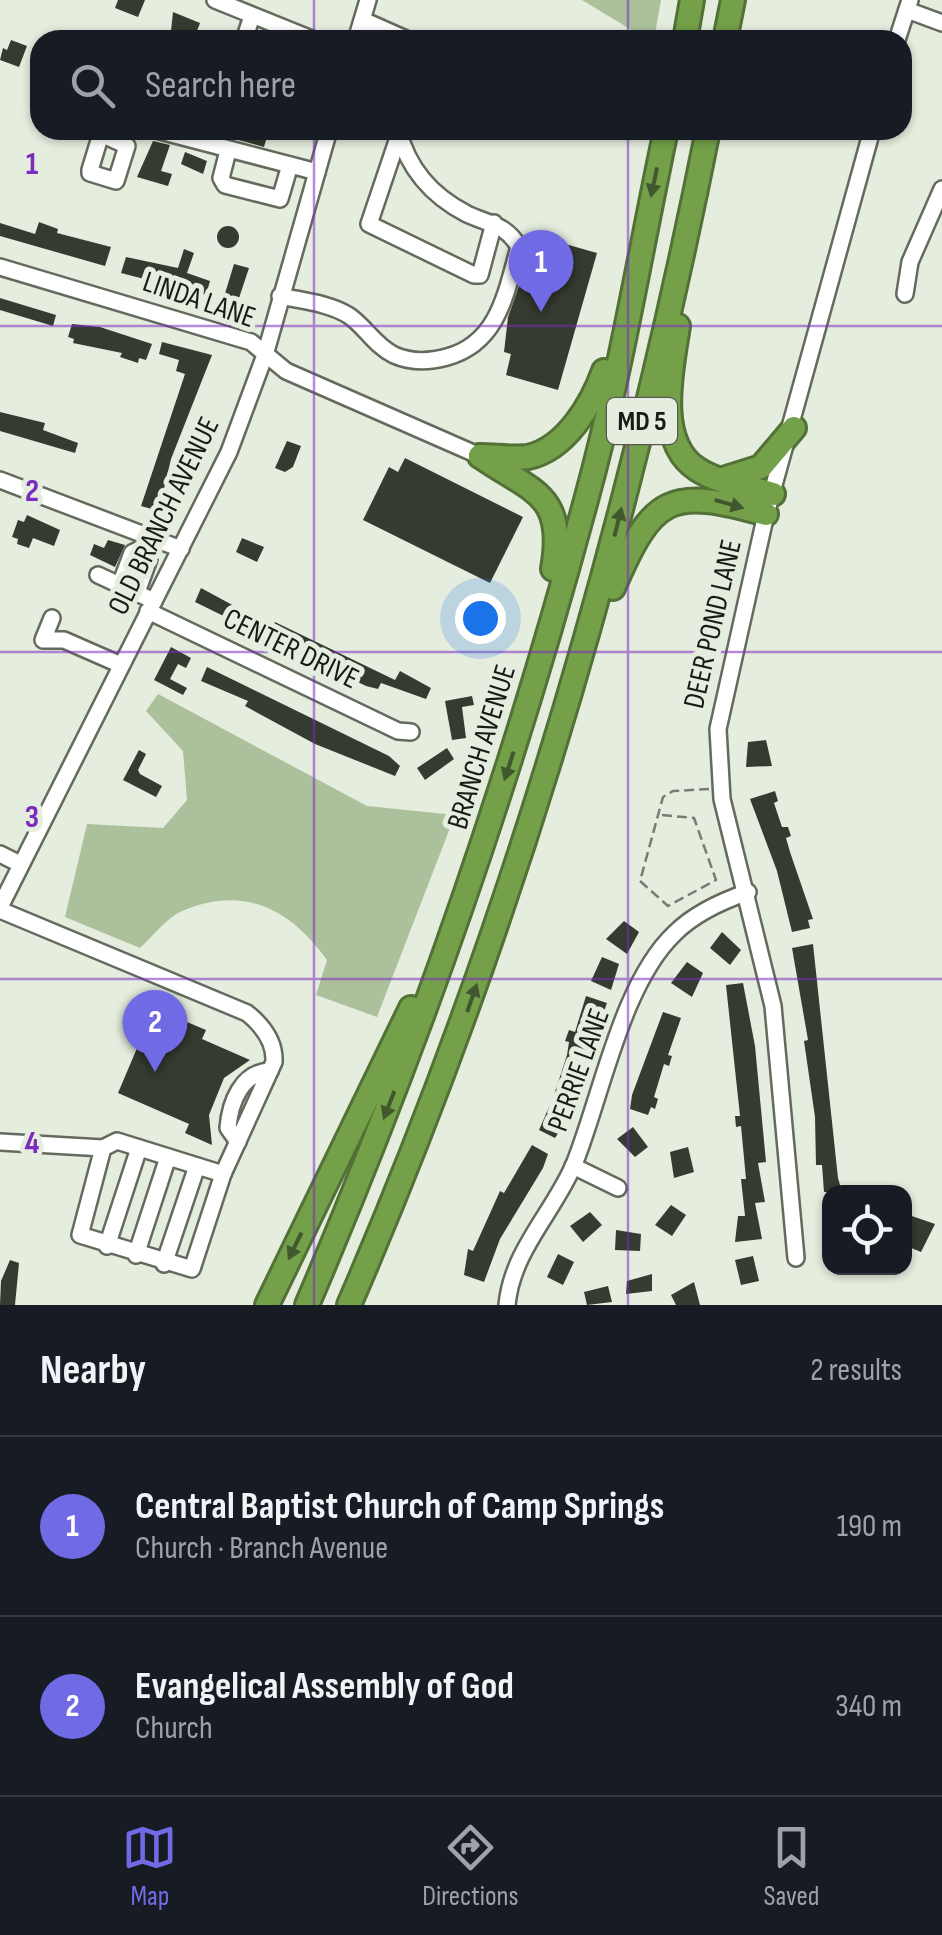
<!DOCTYPE html>
<html lang="en">
<head>
<meta charset="utf-8">
<style>
	:root { --surface:#171b24; --page:#242831; --text:#f1f3f6; --muted:#9ea1a6; --line:#363941; --accent:#706be5 }
	body { margin:0; font-family:"Sofia Sans Condensed",sans-serif; background:var(--page); color:var(--text) }
	.controls { position:absolute; right:30px; bottom:30px; display:grid; overflow:hidden; border-radius:20px; box-shadow:0 2px 8px #0004 }
	.controls button { width:90px; height:90px; display:grid; place-items:center; padding:0; border:0; border-bottom:2px solid var(--line); background:var(--surface); color:var(--text); font:50px sans-serif }
	.you { position:absolute; left:480px; top:618px; width:35px; height:35px; margin:-25px; border:8px solid #fff; border-radius:50%; background:#1a73e8; box-shadow:0 0 0 15px #1a73e833 }
	.badge { display:grid; place-items:center; width:65px; height:65px; border-radius:50%; background:var(--accent); color:#fff; font-size:32px; font-weight:700 }
	.pin { position:absolute; translate:-50% -82px; filter:drop-shadow(0 2px 5px #0008) }
	.pin::after { content:''; position:absolute; top:52px; width:35px; height:30px; background:inherit; clip-path:polygon(0 0,100% 0,50% 100%) }
	.list { margin:0; padding:0; list-style:none }
	h2 { display:flex; justify-content:space-between; align-items:center; height:130px; margin:0; padding:0 40px; font-size:42px }
	h2 small { font-size:32px; font-weight:400; color:var(--muted) }
	.list li { display:grid; grid-template-columns:65px 1fr auto; gap:30px; align-items:center; box-sizing:border-box; height:180px; padding:0 40px; border-top:2px solid var(--line) }
	.list b { display:block; font-size:38px; white-space:nowrap }
	.list p { margin:0; font-size:32px; white-space:nowrap; color:var(--muted) }
	.list em { font-size:32px; font-style:normal; color:var(--muted) }
	.icon { flex:none; width:55px; height:55px; fill:none; stroke:currentColor; stroke-width:2; stroke-linecap:round; stroke-linejoin:round }
	.map { position:relative; flex:none; width:942px; height:1305px; overflow:hidden }
	.search { position:absolute; background:var(--surface); box-shadow:0 2px 8px #0004; left:30px; right:30px; top:30px; height:110px; display:flex; align-items:center; gap:25px; box-sizing:border-box; padding:0 35px; border-radius:30px; color:var(--muted); font-size:38px }
	.sheet { height:490px; background:var(--surface) }
	nav { display:flex; justify-content:space-around; align-items:center; box-sizing:border-box; height:140px; border-top:2px solid var(--line); background:var(--surface); font-size:28px; color:var(--muted) }
	nav a { display:grid; justify-items:center; gap:5px }
	nav .on { color:var(--accent) }
	.map>svg:first-child { display:block }
	.green { fill:#acc19b }
	.building { fill:#353b30 }
	.lines { fill:none; stroke-linecap:round; stroke-linejoin:round }
	.minor-casing { stroke:#646b5e; stroke-width:20 }
	.highway-casing { stroke:#537137; stroke-width:28 }
	.path { stroke:#777c73; stroke-width:2.5; stroke-dasharray:10 5; stroke-linecap:butt }
	.minor { stroke:#fff; stroke-width:15 }
	.highway { stroke:#73a049; stroke-width:22 }
	.oneway { fill:#41572d }
	.grid { fill:none; stroke:#7b2cbf; stroke-width:2.5; stroke-opacity:0.55 }
	.labels { text-anchor:middle; dominant-baseline:central; stroke-width:10; stroke-linejoin:round; paint-order:stroke }
	.shield { fill:#e5eddf; stroke:#565a52; stroke-width:2.5 }
	.shield-label { font-size:28px; font-weight:bold; fill:#181b16 }
	.street-label { font-size:30px; fill:#181b16; stroke:#e5eddf }
	.grid-label { font-size:32px; text-anchor:middle; font-weight:bold; fill:#7b2cbf; stroke:#e5eddf; stroke-width:10; stroke-linejoin:round; paint-order:stroke }
</style>
</head>
<body>
<div class="map">
<svg width="942" height="1305" viewBox="0 0 942 1305">
	<rect width="100%" height="100%" fill="#e5eddf"/>
	<g class="green">
		<polygon points="582,0 661,0 654,40 648,40"/>
		<path d="M158,694l209,112 88,9 -78,202 -61,-22 11,-35c-37,-52 -85,-76 -147,-48 -14,7 -28,25 -40,36l-75,-31 22,-93 76,4 24,-28 -4,-49 -37,-40z"/>
	</g>
	<g class="building">
		<polygon points="118,0 145,0 138,17 115,8"/>
		<polygon points="173,12 200,23 194,39 171,31"/>
		<polygon points="11,40 27,46 19,67 0,60 3,48 7,50"/>
		<polygon points="201,130 269,130 264,147"/>
		<polygon points="153,141 170,145 161,171 172,174 168,186 137,177"/>
		<polygon points="185,152 207,161 203,174 181,164"/>
		<polygon points="39,222 58,229 57,233 111,247 105,266 0,236 0,223 35,234"/>
		<circle cx="228" cy="237" r="11"/>
		<polygon points="537,236 597,253 558,390 506,375 511,354 504,352 508,317"/>
		<polygon points="184,249 194,253 187,273 210,281 206,295 121,273 126,257 178,268"/>
		<polygon points="234,264 249,268 237,304 223,300"/>
		<polygon points="0,298 56,315 53,326 0,310"/>
		<polygon points="72,324 100,327 152,344 146,360 139,358 138,363 120,357 122,353 73,343 74,339 68,337"/>
		<polygon points="162,342 212,355 171,459 160,506 155,510 141,506 185,374 176,371 179,360 159,354"/>
		<polygon points="0,412 45,423 43,430 78,443 75,453 0,431"/>
		<polygon points="287,441 301,446 293,467 285,472 275,468"/>
		<polygon points="405,458 523,517 490,583 363,520 389,467 398,472"/>
		<polygon points="27,515 60,530 54,546 33,538 29,548 17,544 18,539 12,537 18,520 24,522"/>
		<polygon points="242,538 264,547 257,562 236,552"/>
		<polygon points="108,540 125,545 115,567 90,555 94,544 104,548"/>
		<polygon points="201,588 273,627 275,622 395,680 400,671 431,688 426,699 381,683 378,689 366,686 195,602"/>
		<polygon points="171,647 191,658 186,668 178,664 170,679 187,688 183,695 154,680"/>
		<polygon points="207,667 389,756 400,766 395,776 315,744 245,706 248,701 201,681"/>
		<polygon points="472,696 474,705 462,707 466,738 452,740 445,701"/>
		<polygon points="766,740 772,766 746,767 748,742"/>
		<polygon points="447,748 454,759 425,780 417,768"/>
		<polygon points="139,750 146,754 138,770 140,774 162,786 156,797 123,780"/>
		<polygon points="775,791 778,801 774,803 782,827 788,827 791,836 786,838 790,852 813,919 808,920 810,928 792,932 777,871 750,799"/>
		<polygon points="624,921 639,932 627,954 606,939"/>
		<polygon points="722,932 741,950 730,965 710,948"/>
		<polygon points="813,944 838,1178 842,1192 824,1192 822,1165 816,1165 815,1117 804,1041 808,1040 792,948"/>
		<polygon points="602,957 619,964 611,990 591,981"/>
		<polygon points="687,962 703,973 692,997 671,983"/>
		<polygon points="743,983 755,1046 766,1162 758,1163 765,1202 755,1203 762,1239 735,1242 738,1216 745,1216 741,1179 746,1179 741,1126 736,1127 735,1116 740,1116 726,985"/>
		<polygon points="586,996 607,1003 572,1100 554,1095 567,1055 569,1042 565,1041 569,1030 575,1032"/>
		<polygon points="154,1008 206,1030 202,1039 250,1060 224,1078 209,1115 212,1145 185,1133 189,1124 118,1093"/>
		<polygon points="663,1012 681,1018 668,1055 672,1056 669,1066 664,1064 654,1097 658,1099 655,1109 651,1107 648,1115 630,1109 632,1095"/>
		<polygon points="549,1107 569,1116 555,1138 539,1130"/>
		<polygon points="633,1127 648,1147 635,1157 617,1139"/>
		<polygon points="532,1145 548,1154 543,1168 500,1239 484,1282 464,1275 468,1249 473,1251 500,1191 504,1193"/>
		<polygon points="688,1147 694,1172 674,1178 670,1152"/>
		<polygon points="671,1205 686,1215 672,1236 655,1225"/>
		<polygon points="590,1212 602,1225 583,1242 570,1226"/>
		<polygon points="909,1215 935,1224 921,1252 904,1245"/>
		<polygon points="616,1230 641,1234 640,1251 615,1250"/>
		<polygon points="558,1254 574,1262 563,1285 547,1277"/>
		<polygon points="753,1256 759,1281 741,1285 735,1260"/>
		<polygon points="10,1260 19,1263 15,1305 0,1305 1,1281"/>
		<polygon points="652,1274 652,1291 626,1294 627,1281"/>
		<polygon points="694,1282 700,1305 676,1305 671,1295"/>
		<polygon points="608,1286 612,1302 587,1305 584,1292"/>
	</g>
	<g class="lines">
		<g class="minor-casing">
			<g id="minor">
				<polyline points="215,0 314,40"/>
				<polyline points="907,10 942,23"/>
				<polyline points="363,20 408,40"/>
				<polyline points="244,40 252,16"/>
				<polyline points="356,40 368,0"/>
				<polyline points="897,40 910,0"/>
				<polyline points="156,130 317,172"/>
				<polyline points="101,134 127,146 116,181 90,173 90,170 101,134 103,130"/>
				<polyline points="399,135 369,224 474,275 480,275 494,223"/>
				<polyline points="228,151 221,178 225,185 280,199 290,165"/>
				<polyline points="0,267 251,342 286,371 480,456"/>
				<polyline points="905,294 910,262 942,189"/>
				<path d="M280,296c23,5 48,7 68,19 17,11 26,30 46,40 18,8 35,7 53,2 52,-14 59,-65 72,-110 -13,-23 -31,-23 -52,-33 -37,-19 -59,-46 -69,-84"/>
				<polyline points="0,480 181,549"/>
				<polyline points="98,575 154,601"/>
				<polyline points="120,585 132,553 142,548 148,533"/>
				<polyline points="137,592 149,559 142,548"/>
				<polyline points="148,611 398,731 411,732"/>
				<polyline points="52,618 43,640 64,640 121,665"/>
				<polyline points="0,854 20,864"/>
				<polyline points="0,907 229,452 265,355 329,130"/>
				<path d="M0,910l247,103c15,12 28,28 27,49l-51,112"/>
				<polyline points="0,1142 103,1148 117,1141 223,1174 192,1269 80,1235 103,1148"/>
				<path d="M238,1142l-10,-14c2,-26 14,-56 42,-57"/>
				<polyline points="573,1166 618,1188"/>
				<polyline points="107,1246 139,1148"/>
				<polyline points="136,1255 168,1157"/>
				<polyline points="796,1258 773,1006 722,799 718,729 766,514 872,130"/>
				<polyline points="164,1264 197,1166"/>
				<path d="M507,1305c5,-55 48,-94 68,-143 27,-68 47,-179 100,-229 20,-20 47,-32 73,-41"/>
			</g>
		</g>
		<g class="highway-casing">
			<g id="highway">
				<polyline points="685,40 692,0"/>
				<polyline points="725,40 733,0"/>
				<path d="M678,326c-6,41 -24,115 19,143 21,14 52,18 76,25"/>
				<path d="M480,456c15,0 33,3 48,1 38,-8 64,-53 76,-86"/>
				<path d="M480,456c53,37 86,37 73,113"/>
				<polyline points="723,479 761,467 794,428"/>
				<path d="M613,588c40,-93 57,-101 153,-74"/>
				<polyline points="267,1305 411,1008"/>
				<path d="M307,1305c116,-271 212,-550 287,-835 29,-112 48,-227 72,-340"/>
				<path d="M349,1305c163,-376 279,-773 359,-1175"/>
			</g>
		</g>
		<polyline class="path" points="662,815 694,818 716,880 668,906 640,881 663,797 673,791 709,789"/>
		<use href="#minor" class="minor"/>
		<use href="#highway" class="highway"/>
	</g>
	<defs><path id="oneway-solid" d="M-6-.8H1V-3.2L6.5 0L1 3.2V.8H-6Z" transform="scale(2.5)"/></defs>
	<g class="oneway">
		<use href="#oneway-solid" transform="translate(654 182) rotate(102)"/>
		<use href="#oneway-solid" transform="translate(729 504) rotate(16)"/>
		<use href="#oneway-solid" transform="translate(618 522) rotate(-76)"/>
		<use href="#oneway-solid" transform="translate(509 766) rotate(108)"/>
		<use href="#oneway-solid" transform="translate(472 998) rotate(-71)"/>
		<use href="#oneway-solid" transform="translate(389 1105) rotate(111)"/>
		<use href="#oneway-solid" transform="translate(295 1246) rotate(116)"/>
	</g>
	<path class="grid" d="M314,0v40M628,0v40M314,130v1175M628,130v1175M0,326h942M0,652h942M0,979h942"/>
	<g class="labels">
		<rect class="shield" x="607" y="398" width="70" height="46" rx="8"/>
		<g class="shield-label">
			<text x="642" y="421">MD 5</text>
		</g>
		<g class="street-label">
			<text transform="translate(199 300) rotate(19)">LINDA LANE</text>
			<text transform="translate(164 516) rotate(-64)">OLD BRANCH AVENUE</text>
			<text transform="translate(713 624) rotate(-77)">DEER POND LANE</text>
			<text transform="translate(291 649) rotate(26)">CENTER DRIVE</text>
			<text transform="translate(482 747) rotate(-73)">BRANCH AVENUE</text>
			<text transform="translate(579 1070) rotate(-70)">PERRIE LANE</text>
		</g>
	</g>
	<g class="grid-label">
		<text x="32" y="174">1</text>
		<text x="32" y="501">2</text>
		<text x="32" y="827">3</text>
		<text x="32" y="1153">4</text>
	</g>
</svg>
<div class="controls">
<button><svg class="icon" aria-label="locate" viewBox="0 0 24 24"><circle cx="12" cy="12" r="6"/><path d="M12 2v4M12 18v4M2 12h4M18 12h4"/></svg></button>
</div>
<div class="you"></div>
<div class="pin badge" style="left:541px;top:312px">1</div>
<div class="pin badge" style="left:155px;top:1072px">2</div>
<div class="search"><svg class="icon" aria-label="search" viewBox="0 0 24 24"><circle cx="10" cy="10" r="6"/><path d="M15 15l6 6"/></svg>Search here</div>
</div>
<section class="sheet">
<h2>Nearby<small>2 results</small></h2>
<ul class="list">
<li><span class="badge">1</span><div><b>Central Baptist Church of Camp Springs</b><p>Church · Branch Avenue</p></div><em>190 m</em></li>
<li><span class="badge">2</span><div><b>Evangelical Assembly of God</b><p>Church</p></div><em>340 m</em></li>
</ul>
</section>
<nav>
<a class="on"><svg class="icon" aria-label="map" viewBox="0 0 24 24"><path d="M3 6l6-2 6 2 6-2v14l-6 2-6-2-6 2zM9 4v14M15 6v14"/></svg>Map</a>
<a><svg class="icon" aria-label="directions" viewBox="0 0 24 24"><path d="M12 3l9 9-9 9-9-9zM9 14v-3h6M13 9l2 2-2 2"/></svg>Directions</a>
<a><svg class="icon" aria-label="saved" viewBox="0 0 24 24"><path d="M7 4h10v16l-5-4-5 4z"/></svg>Saved</a>
</nav>
</body>
</html>
